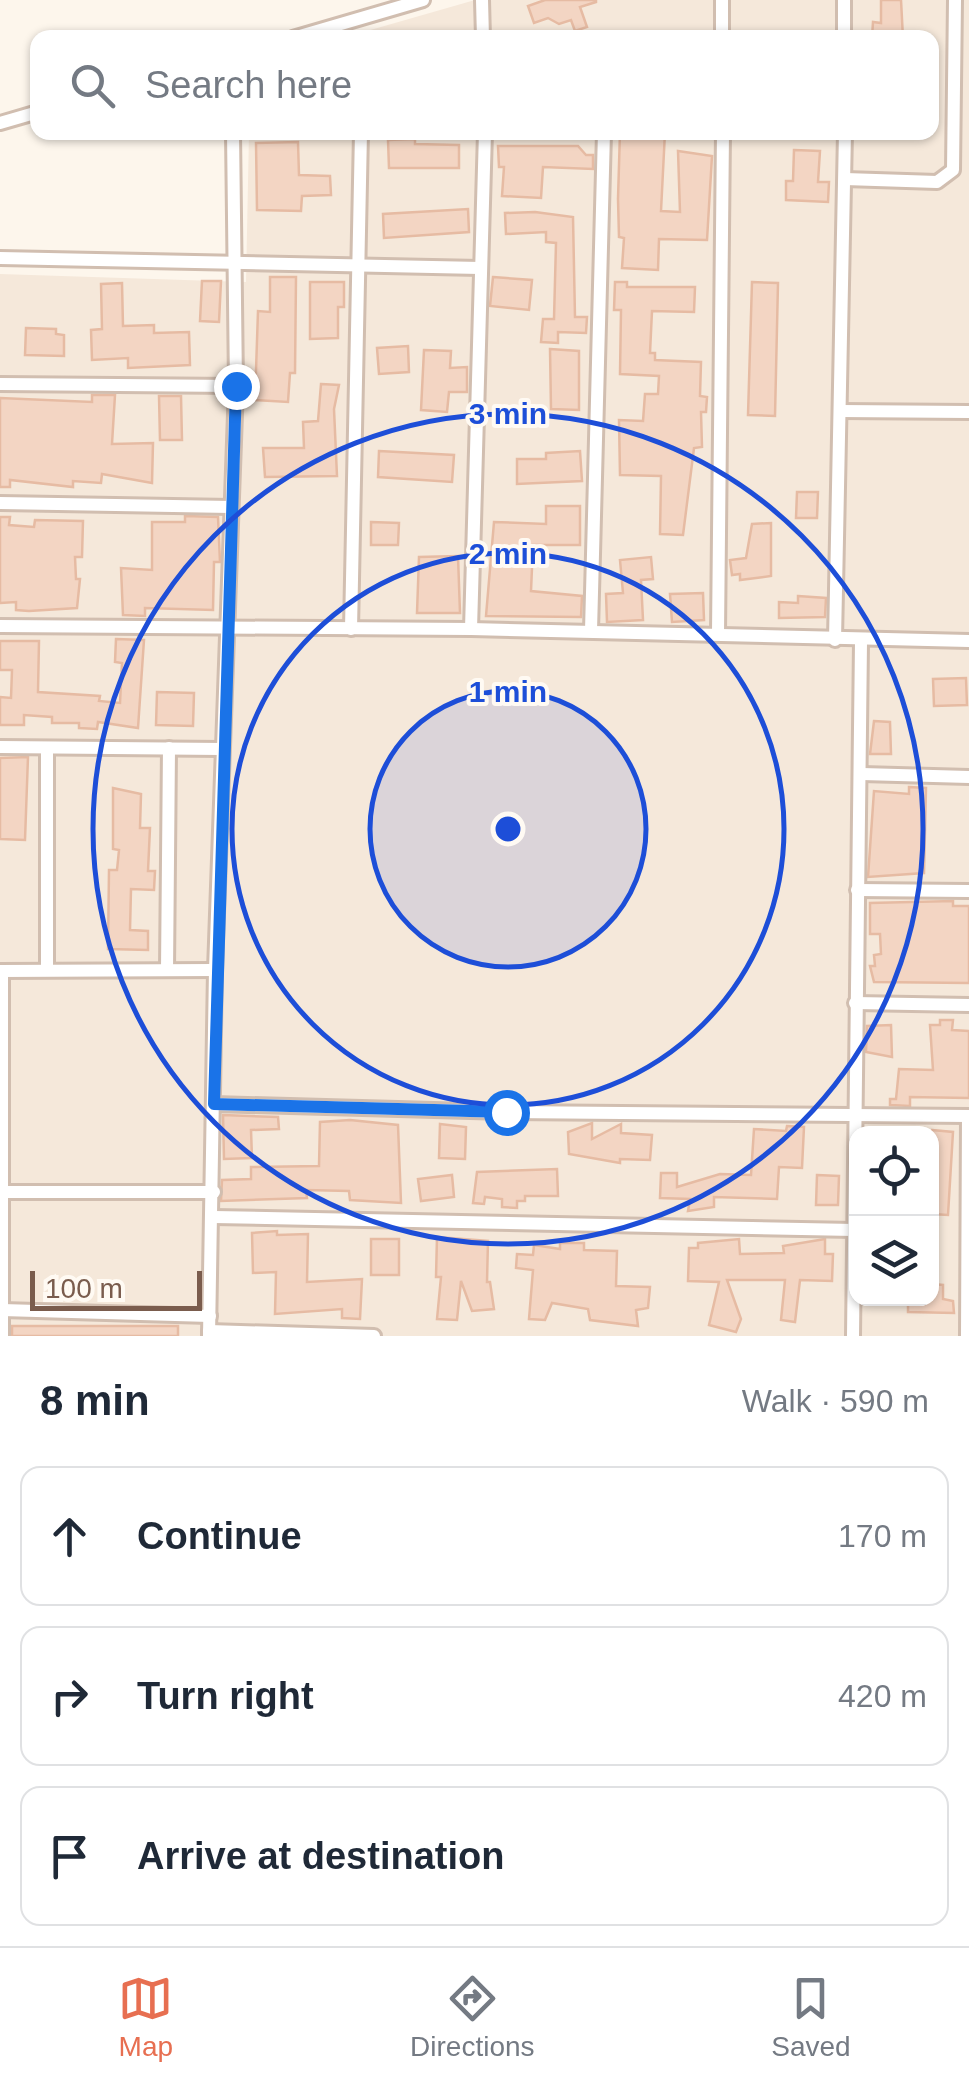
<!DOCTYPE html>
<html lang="en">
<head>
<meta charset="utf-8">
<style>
	:root { --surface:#fff; --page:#f2f2f3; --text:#1f2937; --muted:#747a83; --line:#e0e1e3; --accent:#e76f51 }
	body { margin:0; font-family:Helvetica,sans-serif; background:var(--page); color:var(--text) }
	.controls { position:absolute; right:30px; bottom:30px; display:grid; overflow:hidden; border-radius:20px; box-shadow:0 2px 8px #0004 }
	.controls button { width:90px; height:90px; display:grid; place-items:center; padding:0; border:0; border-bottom:2px solid var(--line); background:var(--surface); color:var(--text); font:50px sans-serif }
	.scale { position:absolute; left:30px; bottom:25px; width:172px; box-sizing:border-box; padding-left:10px; border:5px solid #7a5c4d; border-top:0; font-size:28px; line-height:35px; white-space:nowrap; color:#7a5c4d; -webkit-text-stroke:8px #fffaf3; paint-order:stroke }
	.stop { position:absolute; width:30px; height:30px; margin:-22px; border:8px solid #1a73e8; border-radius:50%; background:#fff }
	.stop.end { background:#1a73e8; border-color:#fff; box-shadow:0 2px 10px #0008 }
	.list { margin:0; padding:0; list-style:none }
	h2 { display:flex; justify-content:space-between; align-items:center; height:130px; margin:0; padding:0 40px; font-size:42px }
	h2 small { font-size:32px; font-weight:400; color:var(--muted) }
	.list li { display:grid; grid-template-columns:65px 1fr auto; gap:30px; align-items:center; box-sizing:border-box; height:140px; margin:0 20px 20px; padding:0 20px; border:2px solid var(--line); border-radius:20px }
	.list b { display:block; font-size:38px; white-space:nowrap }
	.list em { font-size:32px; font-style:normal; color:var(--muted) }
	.icon { flex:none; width:55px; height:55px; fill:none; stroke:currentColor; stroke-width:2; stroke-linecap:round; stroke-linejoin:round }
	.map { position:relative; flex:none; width:969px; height:1336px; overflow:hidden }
	.search { position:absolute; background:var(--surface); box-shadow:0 2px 8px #0004; left:30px; right:30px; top:30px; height:110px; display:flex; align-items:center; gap:25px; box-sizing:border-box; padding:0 35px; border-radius:20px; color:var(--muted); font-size:38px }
	.sheet { height:610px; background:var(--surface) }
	nav { display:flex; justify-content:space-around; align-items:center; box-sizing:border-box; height:140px; border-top:2px solid var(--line); background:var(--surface); font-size:28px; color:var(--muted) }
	nav a { display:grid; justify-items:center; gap:5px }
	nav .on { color:var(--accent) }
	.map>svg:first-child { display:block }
	.residential { fill:#f5e8da; fill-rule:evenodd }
	.building { fill:#f3d5c3; stroke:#e6bba3; stroke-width:2.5 }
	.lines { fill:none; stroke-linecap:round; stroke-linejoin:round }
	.street-casing { stroke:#d1beb0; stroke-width:18 }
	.street { stroke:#fff; stroke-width:12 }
	.route { stroke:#1a73e8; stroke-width:12 }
	.ring { fill:none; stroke:#1d4ed8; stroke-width:5 }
	.centre { fill:#1d4ed8; stroke:#fffaf3; stroke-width:5 }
	.ring-label { font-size:30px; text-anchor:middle; font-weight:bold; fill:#1d4ed8; stroke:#fffaf3; stroke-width:8; stroke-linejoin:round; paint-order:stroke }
</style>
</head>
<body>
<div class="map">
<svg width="969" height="1336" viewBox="0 0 969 1336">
	<rect width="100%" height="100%" fill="#fdf6ec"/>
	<path class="residential" d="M475,0h494v1336h-969v-1062l246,8 3,-149 683,-1v-94l-586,-1zM856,1134h76v164h-76z"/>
	<g class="building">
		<polygon points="545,0 596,0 596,2 580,7 587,27 575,31 571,20 559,24 548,18 534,23 528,6"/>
		<polygon points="881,0 901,0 903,38 872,38 873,22 881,23"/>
		<polygon points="620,132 665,132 661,211 680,212 678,151 712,156 707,240 659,239 658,270 622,268 624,238 619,237 618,199"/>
		<polygon points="415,139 415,144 459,145 459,168 389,168 388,140"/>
		<polygon points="298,142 299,175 330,176 331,195 302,196 301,211 257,210 256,143"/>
		<polygon points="498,146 578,146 586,155 593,155 593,169 543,167 541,198 502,196 504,167 499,167"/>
		<polygon points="794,150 820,151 818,182 829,182 828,202 786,200 786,181 793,181"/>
		<polygon points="468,209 469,232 384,238 383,214"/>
		<polygon points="535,212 573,217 575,317 587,317 586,333 558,332 558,343 541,342 543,319 554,319 556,243 546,242 546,232 506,234 505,213"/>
		<polygon points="270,277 296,277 295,373 290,373 288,402 255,400 258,311 270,312"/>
		<polygon points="493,277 532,280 529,310 490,306"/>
		<polygon points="202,281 221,281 219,322 200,321"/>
		<polygon points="310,282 344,282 344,307 338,307 338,338 310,339"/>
		<polygon points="615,282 627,282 627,287 695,287 694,312 652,311 650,353 655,353 655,360 701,362 700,396 707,397 706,412 701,412 702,447 694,448 683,535 660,534 661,476 620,475 619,420 643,421 645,394 658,394 659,376 620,374 621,310 614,310"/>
		<polygon points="752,282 778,283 775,416 748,415"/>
		<polygon points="122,283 123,326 154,325 154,333 189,332 190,365 128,368 128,358 92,360 91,330 102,329 101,284"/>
		<polygon points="26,328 56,329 56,334 64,335 64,356 25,355"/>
		<polygon points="408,346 409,372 379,374 377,348"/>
		<polygon points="550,349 579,351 579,410 551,409"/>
		<polygon points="424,350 451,351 450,368 467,367 467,392 449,392 447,412 421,410"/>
		<polygon points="321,384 339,385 334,409 337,476 265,477 263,448 304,448 303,422 318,421"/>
		<polygon points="92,395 115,395 112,444 153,443 152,483 102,474 101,483 73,481 73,487 10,480 10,487 0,487 0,398 92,402"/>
		<polygon points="159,396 181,396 182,440 160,440"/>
		<polygon points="379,451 454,455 452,482 378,477"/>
		<polygon points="580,451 582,481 517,484 517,459 546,459 546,453"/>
		<polygon points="797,492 818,492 817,518 796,518"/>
		<polygon points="546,506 580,506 580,545 533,545 531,591 582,596 581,617 486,616 494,522 546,524"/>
		<polygon points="185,516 218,517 220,562 214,562 213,610 145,608 145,616 123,615 121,568 152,570 152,522 185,522"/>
		<polygon points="0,517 10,517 9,525 34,527 35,520 83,521 82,557 75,557 76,579 80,579 77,608 29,611 16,610 16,602 0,603"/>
		<polygon points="371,522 399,523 398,545 371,545"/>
		<polygon points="771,523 771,576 740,580 740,574 732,575 730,560 746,558 752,524"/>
		<polygon points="458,556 460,613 417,613 419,557"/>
		<polygon points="651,557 653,579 641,580 643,620 607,622 606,594 623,593 620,560"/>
		<polygon points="703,593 704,620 672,622 670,594"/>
		<polygon points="798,596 826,598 825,617 779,618 779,602 798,603"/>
		<polygon points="116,639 144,640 138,728 98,722 97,729 79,728 79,723 52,723 52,717 24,715 24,725 0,725 0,697 11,698 12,670 0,670 0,641 39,641 38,692 100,696 99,701 120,703 122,663 115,662"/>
		<polygon points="966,678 967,705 934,706 933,679"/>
		<polygon points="157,692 194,693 193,726 156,725"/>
		<polygon points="874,721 890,722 891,754 870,754"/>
		<polygon points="28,757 25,840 0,839 0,758"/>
		<polygon points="909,787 926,788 924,873 868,877 874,791 909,794"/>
		<polygon points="113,788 141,794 140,828 150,828 148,871 155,871 154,890 131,889 130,930 148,931 148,950 108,949 109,870 117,870 119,850 113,849"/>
		<polygon points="953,901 953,906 969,906 969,983 874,982 870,966 875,966 874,955 881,954 880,934 870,934 870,903"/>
		<polygon points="940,1020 953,1020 952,1030 969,1031 969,1098 910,1097 910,1106 890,1105 890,1099 896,1099 899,1069 933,1070 930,1025 940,1025"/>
		<polygon points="891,1025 892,1057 866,1052 867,1026"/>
		<polygon points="223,1115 278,1117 279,1129 251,1130 252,1158 224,1159"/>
		<polygon points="350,1120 398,1125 401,1203 350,1200 349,1191 306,1190 307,1198 221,1201 222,1180 251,1179 251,1167 319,1166 320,1122"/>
		<polygon points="592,1123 592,1139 621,1124 621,1133 652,1135 650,1160 620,1159 620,1163 569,1154 568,1132"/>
		<polygon points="440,1124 466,1127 465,1159 439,1158"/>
		<polygon points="787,1126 804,1127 802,1168 779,1167 777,1199 714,1197 714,1207 688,1211 690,1199 660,1198 661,1173 677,1173 677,1187 720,1174 751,1175 754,1129 786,1131"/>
		<polygon points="932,1130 953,1132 948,1215 932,1214"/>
		<polygon points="557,1169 558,1196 525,1196 525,1201 517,1201 517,1208 502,1207 502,1199 485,1197 484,1204 473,1203 477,1172"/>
		<polygon points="452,1175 454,1197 421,1201 418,1179"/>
		<polygon points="817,1175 839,1176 838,1205 816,1205"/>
		<polygon points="277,1231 277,1235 308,1234 307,1282 362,1279 360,1319 342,1318 342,1309 275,1314 276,1272 253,1273 252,1233"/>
		<polygon points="437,1237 488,1241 487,1282 490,1282 494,1309 472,1311 461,1281 457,1320 437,1319 441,1277 436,1277"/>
		<rect x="371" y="1239" width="28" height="36"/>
		<polygon points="739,1239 740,1254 784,1253 783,1246 825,1239 825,1254 833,1254 832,1281 800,1280 795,1322 781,1320 785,1280 727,1280 741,1319 736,1332 709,1325 719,1282 688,1281 689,1248 698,1248 698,1243"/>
		<polygon points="560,1243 584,1243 584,1250 617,1251 616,1286 650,1287 648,1308 636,1310 638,1326 590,1320 588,1309 552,1303 545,1320 529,1319 533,1270 516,1268 517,1254 533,1255 534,1245 560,1249"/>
		<polygon points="932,1284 943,1285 943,1299 953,1301 954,1313 908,1312 908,1298 932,1298"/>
		<rect x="12" y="1326" width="166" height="10"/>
	</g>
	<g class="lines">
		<g class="street-casing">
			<g id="street">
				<polyline points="482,0 483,38"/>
				<polyline points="722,0 722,38"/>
				<polyline points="844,0 844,38"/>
				<polyline points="293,38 423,0"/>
				<polyline points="0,123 38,112"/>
				<polyline points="845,179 937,182 953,170 955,0"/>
				<polyline points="0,258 480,268"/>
				<polyline points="0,384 236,386"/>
				<polyline points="840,411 969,412"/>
				<polyline points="0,503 231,507"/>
				<polyline points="0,626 471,629 969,641"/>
				<polyline points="351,629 361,132"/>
				<polyline points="471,629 485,132"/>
				<polyline points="591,631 604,132"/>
				<polyline points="718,633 723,132"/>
				<polyline points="835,640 845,132"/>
				<polyline points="0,747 222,749"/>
				<polyline points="47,748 47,970"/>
				<polyline points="862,774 969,777"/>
				<polyline points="857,890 969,891"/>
				<polyline points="167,970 169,748"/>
				<polyline points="0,971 215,970"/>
				<polyline points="2,971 2,1336"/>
				<polyline points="855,1003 969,1005"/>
				<polyline points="214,1104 506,1112 969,1116"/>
				<polyline points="2,1192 214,1192"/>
				<polyline points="214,1217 854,1230"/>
				<polyline points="2,1310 210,1316"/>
				<polyline points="209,1331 374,1336"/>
				<polyline points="209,1336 215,970 236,386 233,132"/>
				<polyline points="853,1336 861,642"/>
				<polyline points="967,1336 968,1116"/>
			</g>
		</g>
		<use href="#street" class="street"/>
	</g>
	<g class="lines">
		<polyline class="route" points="236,386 214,1104 506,1112"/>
	</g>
	<circle cx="508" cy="829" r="138" fill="#1d4ed8" fill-opacity=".12"/>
	<g class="ring">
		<circle cx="508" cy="829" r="138"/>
		<circle cx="508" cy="829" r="276"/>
		<circle cx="508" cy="829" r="415"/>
	</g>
	<circle cx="508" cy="829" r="15" class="centre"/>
	<g class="ring-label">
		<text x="508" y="424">3 min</text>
		<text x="508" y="564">2 min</text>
		<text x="508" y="702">1 min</text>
	</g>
</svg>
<div class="controls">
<button><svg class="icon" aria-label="locate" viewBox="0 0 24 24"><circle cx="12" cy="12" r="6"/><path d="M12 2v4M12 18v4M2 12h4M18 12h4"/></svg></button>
<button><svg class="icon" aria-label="layers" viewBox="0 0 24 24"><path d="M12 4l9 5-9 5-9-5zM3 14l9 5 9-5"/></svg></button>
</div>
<div class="scale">100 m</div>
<div class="stop" style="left:506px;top:1112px"></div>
<div class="stop end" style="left:236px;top:386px"></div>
<div class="search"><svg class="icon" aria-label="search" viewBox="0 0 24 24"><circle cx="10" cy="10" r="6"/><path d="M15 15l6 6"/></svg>Search here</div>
</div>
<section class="sheet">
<h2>8 min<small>Walk · 590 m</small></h2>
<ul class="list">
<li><svg class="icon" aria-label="ahead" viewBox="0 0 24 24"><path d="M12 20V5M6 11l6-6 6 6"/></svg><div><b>Continue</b></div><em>170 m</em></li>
<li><svg class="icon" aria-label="right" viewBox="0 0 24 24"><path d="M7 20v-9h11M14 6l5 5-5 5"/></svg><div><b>Turn right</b></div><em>420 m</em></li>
<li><svg class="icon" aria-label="arrive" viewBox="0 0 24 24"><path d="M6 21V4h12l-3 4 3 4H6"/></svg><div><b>Arrive at destination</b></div></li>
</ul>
</section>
<nav>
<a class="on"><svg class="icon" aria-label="map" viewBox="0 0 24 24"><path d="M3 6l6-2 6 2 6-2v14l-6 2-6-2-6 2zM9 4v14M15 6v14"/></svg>Map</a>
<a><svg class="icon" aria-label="directions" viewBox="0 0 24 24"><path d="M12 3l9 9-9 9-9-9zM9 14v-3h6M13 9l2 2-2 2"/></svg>Directions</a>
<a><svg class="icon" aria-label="saved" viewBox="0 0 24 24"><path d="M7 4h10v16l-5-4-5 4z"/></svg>Saved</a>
</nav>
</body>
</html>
